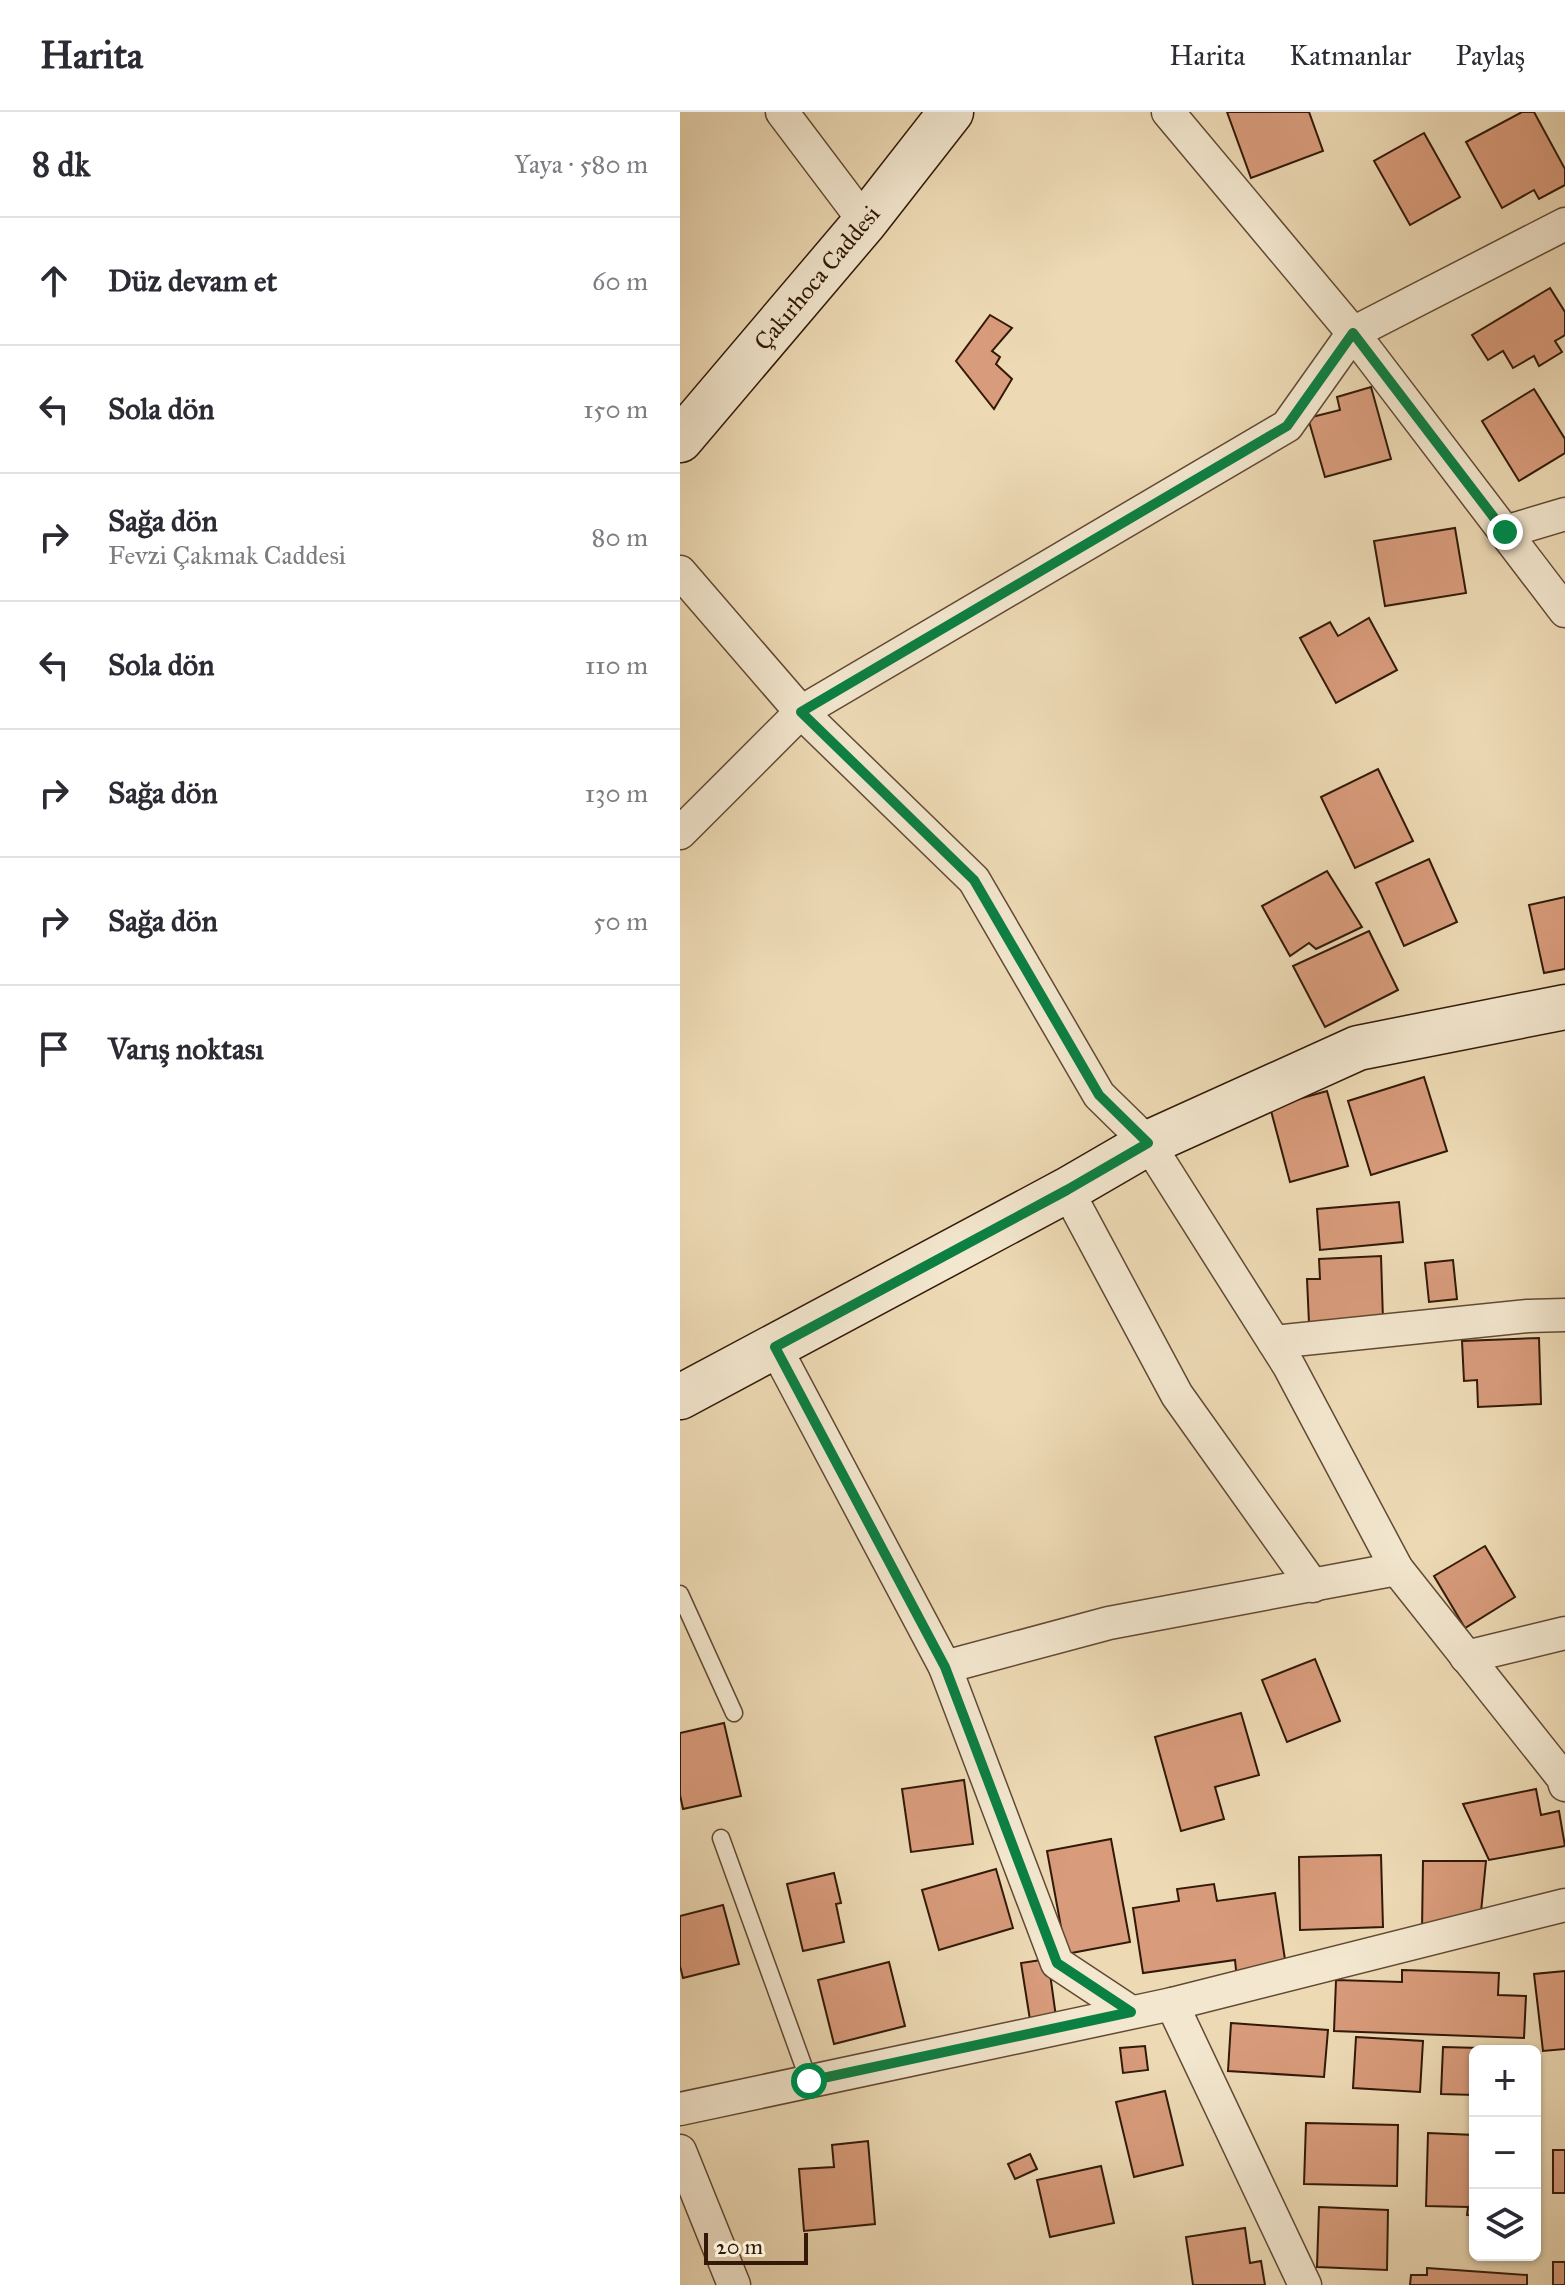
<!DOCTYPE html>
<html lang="tr">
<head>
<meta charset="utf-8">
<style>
	:root { --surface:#fff; --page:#f7f7f7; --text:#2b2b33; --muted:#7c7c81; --line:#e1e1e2 }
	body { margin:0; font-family:"IM FELL Great Primer",serif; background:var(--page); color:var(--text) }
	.controls { position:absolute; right:24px; bottom:24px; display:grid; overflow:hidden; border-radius:12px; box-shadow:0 2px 6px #0004 }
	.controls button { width:72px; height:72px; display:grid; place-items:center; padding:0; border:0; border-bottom:2px solid var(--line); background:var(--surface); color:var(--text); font:40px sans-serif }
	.scale { position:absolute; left:24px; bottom:20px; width:104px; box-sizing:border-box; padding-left:8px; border:4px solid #321908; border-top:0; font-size:22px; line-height:28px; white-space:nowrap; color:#321908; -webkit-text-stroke:6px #f3e7cf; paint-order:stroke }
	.stop { position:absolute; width:24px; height:24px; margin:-18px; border:6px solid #0b8043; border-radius:50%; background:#fff }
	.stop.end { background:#0b8043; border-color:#fff; box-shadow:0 2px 8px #0008 }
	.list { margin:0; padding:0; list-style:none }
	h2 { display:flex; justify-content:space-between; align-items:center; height:104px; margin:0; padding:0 32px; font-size:34px }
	h2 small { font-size:26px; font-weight:400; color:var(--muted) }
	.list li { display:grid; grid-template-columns:52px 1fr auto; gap:24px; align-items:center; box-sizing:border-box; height:128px; padding:0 32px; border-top:2px solid var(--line) }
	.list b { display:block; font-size:30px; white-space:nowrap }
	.list p { margin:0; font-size:26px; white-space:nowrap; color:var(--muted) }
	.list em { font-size:26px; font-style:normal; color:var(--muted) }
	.icon { flex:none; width:44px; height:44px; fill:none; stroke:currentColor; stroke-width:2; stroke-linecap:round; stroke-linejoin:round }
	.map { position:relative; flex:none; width:885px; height:2173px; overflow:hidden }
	header { display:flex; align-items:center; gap:48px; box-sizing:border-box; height:112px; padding:0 40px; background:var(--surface); border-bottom:2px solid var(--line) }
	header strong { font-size:38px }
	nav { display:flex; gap:44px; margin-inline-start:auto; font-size:28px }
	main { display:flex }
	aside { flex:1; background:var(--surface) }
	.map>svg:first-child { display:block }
	.building { fill:#d89b7b; stroke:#321908; stroke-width:2 }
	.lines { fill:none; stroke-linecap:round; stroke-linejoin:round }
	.lane-casing { stroke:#614933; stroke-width:19 }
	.street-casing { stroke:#614933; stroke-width:35 }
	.secondary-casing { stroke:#321908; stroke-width:47 }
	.lane { stroke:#f3e7cf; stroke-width:16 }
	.street { stroke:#f3e7cf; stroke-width:32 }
	.secondary { stroke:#f3e7cf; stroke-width:44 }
	.route { stroke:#0b8043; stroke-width:10 }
	.labels { text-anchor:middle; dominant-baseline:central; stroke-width:8; stroke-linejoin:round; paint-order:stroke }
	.street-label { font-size:24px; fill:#321908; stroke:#f3e7cf }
</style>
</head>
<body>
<header>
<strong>Harita</strong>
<nav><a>Harita</a><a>Katmanlar</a><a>Paylaş</a></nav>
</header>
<main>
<aside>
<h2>8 dk<small>Yaya · 580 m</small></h2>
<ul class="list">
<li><svg class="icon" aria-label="ahead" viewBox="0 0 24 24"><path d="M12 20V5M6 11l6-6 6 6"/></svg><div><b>Düz devam et</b></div><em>60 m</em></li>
<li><svg class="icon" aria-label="left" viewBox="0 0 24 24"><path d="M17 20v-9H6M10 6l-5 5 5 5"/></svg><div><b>Sola dön</b></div><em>150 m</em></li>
<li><svg class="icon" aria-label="right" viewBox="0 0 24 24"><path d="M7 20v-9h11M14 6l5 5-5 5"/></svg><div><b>Sağa dön</b><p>Fevzi Çakmak Caddesi</p></div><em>80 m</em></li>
<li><svg class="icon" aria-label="left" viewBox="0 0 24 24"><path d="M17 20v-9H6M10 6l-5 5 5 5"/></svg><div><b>Sola dön</b></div><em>110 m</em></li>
<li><svg class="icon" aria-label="right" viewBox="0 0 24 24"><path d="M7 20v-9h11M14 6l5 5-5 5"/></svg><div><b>Sağa dön</b></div><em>130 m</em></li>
<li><svg class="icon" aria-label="right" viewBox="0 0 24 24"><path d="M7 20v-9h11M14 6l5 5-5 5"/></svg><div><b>Sağa dön</b></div><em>50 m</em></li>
<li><svg class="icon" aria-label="arrive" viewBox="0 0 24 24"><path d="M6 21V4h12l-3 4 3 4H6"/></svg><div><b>Varış noktası</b></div></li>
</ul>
</aside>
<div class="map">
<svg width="885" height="2173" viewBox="0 0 885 2173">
	<rect width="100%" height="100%" fill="#eddab5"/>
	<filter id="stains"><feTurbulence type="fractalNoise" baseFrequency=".0025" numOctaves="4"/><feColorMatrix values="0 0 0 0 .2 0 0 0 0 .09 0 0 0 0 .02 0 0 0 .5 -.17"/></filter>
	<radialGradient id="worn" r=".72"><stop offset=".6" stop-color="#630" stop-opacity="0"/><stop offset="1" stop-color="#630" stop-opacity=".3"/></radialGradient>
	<g class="building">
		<polygon points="547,0 629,0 643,39 571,66"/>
		<polygon points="842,0 854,0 885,57 885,73 859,87 854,78 822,96 786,30"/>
		<polygon points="744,21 780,85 730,113 694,49"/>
		<polygon points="870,176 885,200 885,223 875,229 882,240 859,254 854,244 833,256 823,239 808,248 792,223"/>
		<polygon points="310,203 332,216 312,239 320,245 316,252 332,267 314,297 276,249"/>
		<polygon points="691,275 711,347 645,365 628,306 660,298 657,285"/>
		<polygon points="854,277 885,327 885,341 839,369 802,309"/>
		<polygon points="775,416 786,481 705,494 694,429"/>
		<polygon points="689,506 717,558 656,591 620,526 650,510 658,524"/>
		<polygon points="698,657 733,729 675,756 641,685"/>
		<polygon points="749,747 777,810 724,834 696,771"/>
		<polygon points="647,759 682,815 636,837 629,831 610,844 582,794"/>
		<polygon points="885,785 885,857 864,861 849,793"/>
		<polygon points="689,819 718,878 645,915 613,854"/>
		<polygon points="744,965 767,1039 691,1063 668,989"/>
		<polygon points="647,979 668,1054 610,1070 590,995"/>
		<polygon points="719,1090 723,1130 640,1138 637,1097"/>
		<polygon points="701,1144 703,1208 629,1211 627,1167 640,1167 639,1147"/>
		<polygon points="773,1148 777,1187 749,1190 745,1151"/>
		<polygon points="859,1226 861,1292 798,1295 797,1268 784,1269 782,1229"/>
		<polygon points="805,1434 835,1485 785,1516 754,1464"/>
		<polygon points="635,1547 660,1609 607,1630 582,1568"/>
		<polygon points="561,1601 579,1663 535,1675 544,1707 501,1719 475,1625"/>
		<polygon points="44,1611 61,1684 3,1697 0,1683 0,1621"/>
		<polygon points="284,1668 293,1732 231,1740 222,1677"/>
		<polygon points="856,1677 861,1703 879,1699 885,1734 809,1748 783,1692"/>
		<polygon points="431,1727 450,1830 386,1842 367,1739"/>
		<polygon points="701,1743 703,1815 620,1818 619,1745"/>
		<polygon points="743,1749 806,1749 800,1810 742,1819"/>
		<polygon points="316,1757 333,1816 259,1838 242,1778"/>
		<polygon points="154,1761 161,1791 156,1792 164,1830 123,1839 107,1772"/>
		<polygon points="534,1772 537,1789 595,1781 607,1861 557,1868 555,1848 463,1861 453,1796 499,1789 497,1777"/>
		<polygon points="43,1793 59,1852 3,1866 0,1854 0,1804"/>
		<polygon points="368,1847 376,1905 350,1908 341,1851"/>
		<polygon points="209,1850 225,1914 154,1932 138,1868"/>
		<polygon points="722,1858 819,1861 818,1883 846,1884 844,1926 654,1919 656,1868 722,1870"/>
		<polygon points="885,1859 885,1937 863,1939 854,1862"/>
		<polygon points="551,1911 648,1918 644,1965 548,1959"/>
		<polygon points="676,1925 743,1929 740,1980 673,1976"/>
		<polygon points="465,1934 468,1958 443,1961 440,1936"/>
		<polygon points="763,1935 839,1937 839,1939 795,1939 795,1983 761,1982"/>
		<polygon points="485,1979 503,2053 454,2065 436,1990"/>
		<polygon points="626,2011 718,2013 717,2074 624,2072"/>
		<polygon points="748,2021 795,2023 795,2104 787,2103 788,2095 746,2094"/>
		<polygon points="188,2029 195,2112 124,2119 119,2057 154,2055 152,2033"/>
		<rect x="873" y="2038" width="12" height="43"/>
		<polygon points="350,2042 357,2057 335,2067 328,2052"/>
		<polygon points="421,2054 434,2111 370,2125 357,2068"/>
		<polygon points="639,2095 708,2098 707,2158 637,2155"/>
		<polygon points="565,2116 570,2151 581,2149 585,2173 513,2173 506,2125"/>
		<rect x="873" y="2150" width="12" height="23"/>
		<polygon points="747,2156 847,2163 847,2173 730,2173 731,2163 747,2163"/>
	</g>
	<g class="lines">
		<g class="lane-casing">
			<g id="lane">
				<polyline points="0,1482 54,1601"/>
				<polyline points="41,1726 129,1969"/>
			</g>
		</g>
		<g class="street-casing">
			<g id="street">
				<polyline points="102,0 185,110"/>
				<polyline points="488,0 673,221 885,499"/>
				<polyline points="825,420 885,402"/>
				<polyline points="0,460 121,600 294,768 419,983 468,1031 609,1254 717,1457 883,1666 885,1673"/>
				<polyline points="0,721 121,600 607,314 673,221 885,112"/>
				<polyline points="387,1078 497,1283 633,1474"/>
				<polyline points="594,1230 848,1204 885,1203"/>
				<polyline points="95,1235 265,1555 377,1851 451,1900"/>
				<polyline points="786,1545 885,1521"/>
				<polyline points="265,1555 429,1511 717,1457"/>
				<polyline points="492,1892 625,2173"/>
				<polyline points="0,1997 492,1892 885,1793"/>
				<polyline points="0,2039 54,2173"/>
			</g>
		</g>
		<g class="secondary-casing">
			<g id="secondary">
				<polyline points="0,328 185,110 271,0"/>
				<polyline points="0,1285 387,1078 468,1031 678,936 885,895"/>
			</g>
		</g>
		<use href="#lane" class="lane"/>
		<use href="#street" class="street"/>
		<use href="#secondary" class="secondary"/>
	</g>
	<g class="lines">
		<polyline class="route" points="129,1969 451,1900 377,1851 265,1555 95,1235 387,1078 468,1031 419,983 294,768 121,600 607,314 673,221 825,420"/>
	</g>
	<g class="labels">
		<g class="street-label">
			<text transform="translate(137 166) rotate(-50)">Çakırhoca Caddesi</text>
		</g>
	</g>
	<rect width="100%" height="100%" filter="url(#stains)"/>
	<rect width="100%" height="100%" fill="url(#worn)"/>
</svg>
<div class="controls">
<button>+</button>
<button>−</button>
<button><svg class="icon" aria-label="layers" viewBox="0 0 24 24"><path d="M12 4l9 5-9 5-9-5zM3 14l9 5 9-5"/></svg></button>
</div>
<div class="scale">20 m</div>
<div class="stop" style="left:129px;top:1969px"></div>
<div class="stop end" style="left:825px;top:420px"></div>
</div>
</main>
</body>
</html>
